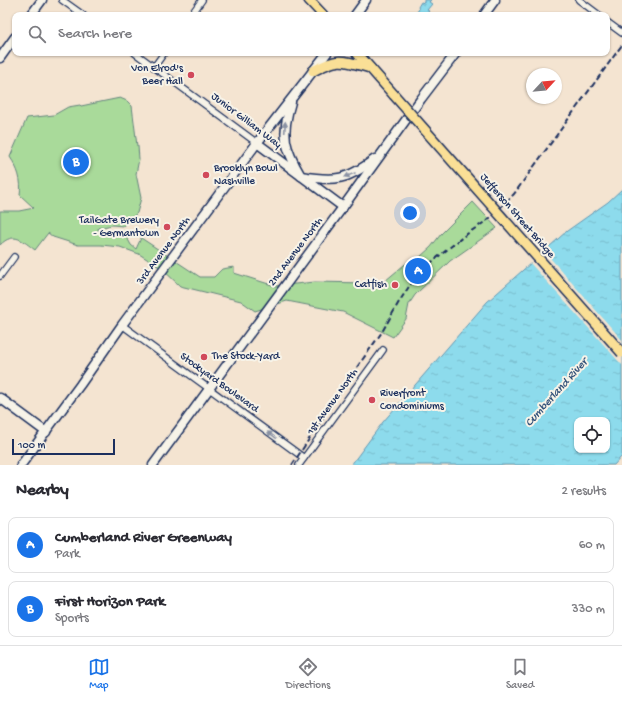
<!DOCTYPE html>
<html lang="en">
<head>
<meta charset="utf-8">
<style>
	:root { --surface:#fff; --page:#f2f2f3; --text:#2b2b33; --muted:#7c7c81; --line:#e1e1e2; --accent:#1a73e8 }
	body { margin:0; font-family:"Gochi Hand",sans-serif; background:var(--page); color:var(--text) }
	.controls { position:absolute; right:12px; bottom:12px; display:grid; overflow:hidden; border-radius:8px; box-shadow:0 1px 3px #0004 }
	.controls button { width:36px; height:36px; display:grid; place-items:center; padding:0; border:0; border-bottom:1px solid var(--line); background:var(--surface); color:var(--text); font:20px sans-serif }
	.compass { position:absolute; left:526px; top:68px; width:36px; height:36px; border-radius:50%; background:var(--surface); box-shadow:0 1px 3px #0004; rotate:64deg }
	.scale { position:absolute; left:12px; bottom:10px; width:103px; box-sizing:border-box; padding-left:4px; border:2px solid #1b2f5e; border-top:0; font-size:11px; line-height:14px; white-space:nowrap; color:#1b2f5e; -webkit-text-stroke:3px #f7f3e8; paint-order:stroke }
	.you { position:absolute; left:410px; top:213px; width:14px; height:14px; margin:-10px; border:3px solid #fff; border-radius:50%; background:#1a73e8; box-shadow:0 0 0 6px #1a73e833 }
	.badge { display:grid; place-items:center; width:26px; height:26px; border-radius:50%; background:var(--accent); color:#fff; font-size:13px; font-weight:700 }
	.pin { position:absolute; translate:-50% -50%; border:2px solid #fff; box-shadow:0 1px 4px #0006 }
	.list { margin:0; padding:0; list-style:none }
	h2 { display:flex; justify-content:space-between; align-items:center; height:52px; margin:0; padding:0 16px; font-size:17px }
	h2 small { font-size:13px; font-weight:400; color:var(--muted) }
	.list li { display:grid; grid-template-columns:26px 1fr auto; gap:12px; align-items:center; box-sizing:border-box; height:56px; margin:0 8px 8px; padding:0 8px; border:1px solid var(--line); border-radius:8px }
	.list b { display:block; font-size:15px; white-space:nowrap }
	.list p { margin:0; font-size:13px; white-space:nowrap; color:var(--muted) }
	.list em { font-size:13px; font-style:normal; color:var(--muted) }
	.icon { flex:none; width:22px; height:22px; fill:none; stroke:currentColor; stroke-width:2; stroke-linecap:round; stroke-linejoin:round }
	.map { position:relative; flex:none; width:622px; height:465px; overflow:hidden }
	.search { position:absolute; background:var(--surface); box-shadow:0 1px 3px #0004; left:12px; right:12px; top:12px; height:44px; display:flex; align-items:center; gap:10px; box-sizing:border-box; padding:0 14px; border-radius:8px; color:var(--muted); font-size:15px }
	.sheet { height:180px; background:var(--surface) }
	nav { display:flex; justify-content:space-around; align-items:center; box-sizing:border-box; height:56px; border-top:1px solid var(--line); background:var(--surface); font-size:11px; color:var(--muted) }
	nav a { display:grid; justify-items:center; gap:2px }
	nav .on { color:var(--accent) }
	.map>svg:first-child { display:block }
	.park { fill:#a9da9a; stroke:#62847c }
	.water { fill:url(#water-ripples); stroke:#5f96b3; fill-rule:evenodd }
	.pier { fill:#f4e4d1 }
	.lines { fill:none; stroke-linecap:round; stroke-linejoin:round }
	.street-casing { stroke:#1b2f5e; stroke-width:8 }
	.secondary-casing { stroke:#1b2f5e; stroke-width:11 }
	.primary-casing { stroke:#1b2f5e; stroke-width:12 }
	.street { stroke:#f7f3e8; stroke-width:5.5 }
	.secondary { stroke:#f7f3e8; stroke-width:8 }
	.primary { stroke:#fadf96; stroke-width:9 }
	.rail { stroke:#1b2f5e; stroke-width:2; stroke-dasharray:6 3; stroke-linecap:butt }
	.primary-bridge-casing { stroke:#1b2f5e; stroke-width:12; stroke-linecap:butt }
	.primary-bridge { stroke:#fadf96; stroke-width:9 }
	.oneway { fill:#8991a3 }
	.poi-dot { fill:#d1495b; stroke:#f7f3e8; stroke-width:1.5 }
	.labels { text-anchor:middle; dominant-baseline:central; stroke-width:4; stroke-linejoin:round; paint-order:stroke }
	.poi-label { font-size:11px; fill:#1b2f5e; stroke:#f7f3e8; text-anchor:end }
	.street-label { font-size:11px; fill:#1b2f5e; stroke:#f7f3e8 }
	.water-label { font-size:12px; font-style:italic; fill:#32517a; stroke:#f7f3e8 }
</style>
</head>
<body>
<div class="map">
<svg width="622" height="465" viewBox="0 0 622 465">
	<defs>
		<pattern id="water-ripples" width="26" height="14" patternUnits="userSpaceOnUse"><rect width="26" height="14" fill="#8ddbec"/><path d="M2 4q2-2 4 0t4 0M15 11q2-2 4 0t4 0" fill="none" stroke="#79bccd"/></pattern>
	</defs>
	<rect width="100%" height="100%" fill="#f4e4d1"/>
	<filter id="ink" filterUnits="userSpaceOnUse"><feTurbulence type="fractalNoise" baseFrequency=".025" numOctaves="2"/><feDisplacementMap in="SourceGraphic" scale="8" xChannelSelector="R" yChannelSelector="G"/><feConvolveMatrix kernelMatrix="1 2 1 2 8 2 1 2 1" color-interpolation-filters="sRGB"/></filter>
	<g filter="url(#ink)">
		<path class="park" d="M120,98l7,3 5,5 5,40h1l1,13 -3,15 5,24 -4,15 -14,13 -11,-1 -14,3 1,5 14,-2 11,1 7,13 5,4 5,-11 59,39h14l8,-8 12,-2v6l41,13 40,-4 51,1 19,-2 19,-16 16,-8 11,-10 10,-13 32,-32 24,26 -47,33 -35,34 -6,9 -3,15 -13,18 -50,-25 -56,-11 -32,10 -14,-10 -61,-15 -19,-18 -22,-14 -19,-7 -19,-2h-23l-25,-8 -5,-4 -13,17c-12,-9 -21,-19 -35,-5v-34h19l15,-3 -14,-13c2,-15 -2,-26 -10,-38l17,-39 27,-3 14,-8 12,-2 1,1z"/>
		<g class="water">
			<polygon points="424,0 431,0 429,2 432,4 427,10 429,11 426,15 415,15 419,9 418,7 421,2 424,3"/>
			<path d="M622,189v267l-8,9h-263l32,-43 104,-120 80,-71 41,-29zM577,420h30v30h-30z"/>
		</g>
		<polygon class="pier" points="544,251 622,340 622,365 530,263"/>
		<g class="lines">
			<g class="street-casing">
				<g id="street">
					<polyline points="62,0 83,15"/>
					<polyline points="579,0 599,15"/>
					<polyline points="191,15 202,0"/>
					<polyline points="607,22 622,33"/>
					<polyline points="135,53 257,143"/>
					<polyline points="154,67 164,53"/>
					<polyline points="0,276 14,257"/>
					<polyline points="122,325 304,458"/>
					<polyline points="299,465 383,350"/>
				</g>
			</g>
			<g class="secondary-casing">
				<g id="secondary">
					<polyline points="31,15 42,0"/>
					<polyline points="355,15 366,0"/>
					<polyline points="484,15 495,0"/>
					<polyline points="0,58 15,37"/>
					<path d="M291,102c-10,33 -7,45 10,74 35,6 46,4 74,-17"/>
					<polyline points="257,143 343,207"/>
					<polyline points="0,398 46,432"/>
					<polyline points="21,465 80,385 122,325 257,143 327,53"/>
					<polyline points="153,465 343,207 421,99 456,53"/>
				</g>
			</g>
			<g class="primary-casing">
				<g id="primary">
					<polyline points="309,0 323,15"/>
					<polyline points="357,53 394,95"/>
					<path d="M313,71c26,-14 30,-11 57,-3"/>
				</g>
			</g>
			<use href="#street" class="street"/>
			<use href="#secondary" class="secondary"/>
			<use href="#primary" class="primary"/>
			<polyline class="rail" points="292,465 348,380 382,332 399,302 410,285 433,261 464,236 489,219 514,194 622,45"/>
			<g class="primary-bridge-casing">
				<polyline id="primary-bridge" points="394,95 622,353"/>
			</g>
			<use href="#primary-bridge" class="primary-bridge"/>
		</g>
		<defs><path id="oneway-solid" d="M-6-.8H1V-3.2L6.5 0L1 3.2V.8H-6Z"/></defs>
		<g class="oneway">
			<use href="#oneway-solid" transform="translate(285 127) rotate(-87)"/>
			<use href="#oneway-solid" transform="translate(350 175) rotate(158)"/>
			<use href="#oneway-solid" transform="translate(272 435) rotate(-144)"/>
		</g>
	</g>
	<g class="poi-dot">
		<circle cx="191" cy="75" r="4"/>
		<circle cx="206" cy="175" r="4"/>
		<circle cx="167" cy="227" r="4"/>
		<circle cx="395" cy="285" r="4"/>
		<circle cx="204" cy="357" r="4"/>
		<circle cx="372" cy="400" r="4"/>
	</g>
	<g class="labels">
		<g class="poi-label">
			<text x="183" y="69">Von Elrod's<tspan x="183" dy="13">Beer Hall</tspan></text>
			<text x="214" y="169" text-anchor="start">Brooklyn Bowl<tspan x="214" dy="13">Nashville</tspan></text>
			<text x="159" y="221">TailGate Brewery<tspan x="159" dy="13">- Germantown</tspan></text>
			<text x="387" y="285">Catfish</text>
			<text x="212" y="357" text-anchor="start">The Stock-Yard</text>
			<text x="380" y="394" text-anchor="start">Riverfront<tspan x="380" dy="13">Condominiums</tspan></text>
		</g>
		<g class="street-label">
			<text transform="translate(246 121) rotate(37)">Junior Gilliam Way</text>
			<text transform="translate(517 216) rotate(49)">Jefferson Street Bridge</text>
			<text transform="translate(164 251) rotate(-53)">3rd Avenue North</text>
			<text transform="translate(296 252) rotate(-53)">2nd Avenue North</text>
			<text transform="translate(219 383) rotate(36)">Stockyard Boulevard</text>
			<text transform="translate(333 402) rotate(-54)">1st Avenue North</text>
		</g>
		<g class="water-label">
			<text transform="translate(557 393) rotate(-48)">Cumberland River</text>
		</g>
	</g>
</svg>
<div class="controls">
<button><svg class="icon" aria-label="locate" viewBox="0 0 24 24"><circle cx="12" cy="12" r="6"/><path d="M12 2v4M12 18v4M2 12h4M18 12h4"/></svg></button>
</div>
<svg class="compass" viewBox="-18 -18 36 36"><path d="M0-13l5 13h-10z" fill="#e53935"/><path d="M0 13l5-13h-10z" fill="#7c7c81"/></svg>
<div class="scale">100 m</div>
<div class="you"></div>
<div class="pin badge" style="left:418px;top:271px">A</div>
<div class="pin badge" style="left:76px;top:162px">B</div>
<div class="search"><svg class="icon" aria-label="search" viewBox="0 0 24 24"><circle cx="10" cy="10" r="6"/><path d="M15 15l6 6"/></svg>Search here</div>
</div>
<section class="sheet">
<h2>Nearby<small>2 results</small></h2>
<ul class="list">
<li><span class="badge">A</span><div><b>Cumberland River Greenway</b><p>Park</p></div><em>60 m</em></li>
<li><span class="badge">B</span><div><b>First Horizon Park</b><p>Sports</p></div><em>330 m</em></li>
</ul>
</section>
<nav>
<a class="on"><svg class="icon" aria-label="map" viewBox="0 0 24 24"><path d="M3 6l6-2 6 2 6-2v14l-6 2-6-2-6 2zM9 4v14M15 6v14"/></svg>Map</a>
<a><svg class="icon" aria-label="directions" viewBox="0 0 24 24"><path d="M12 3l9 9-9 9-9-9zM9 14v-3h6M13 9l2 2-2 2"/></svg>Directions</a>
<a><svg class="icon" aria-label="saved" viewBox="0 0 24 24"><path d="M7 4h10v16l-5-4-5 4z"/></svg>Saved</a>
</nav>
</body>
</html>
